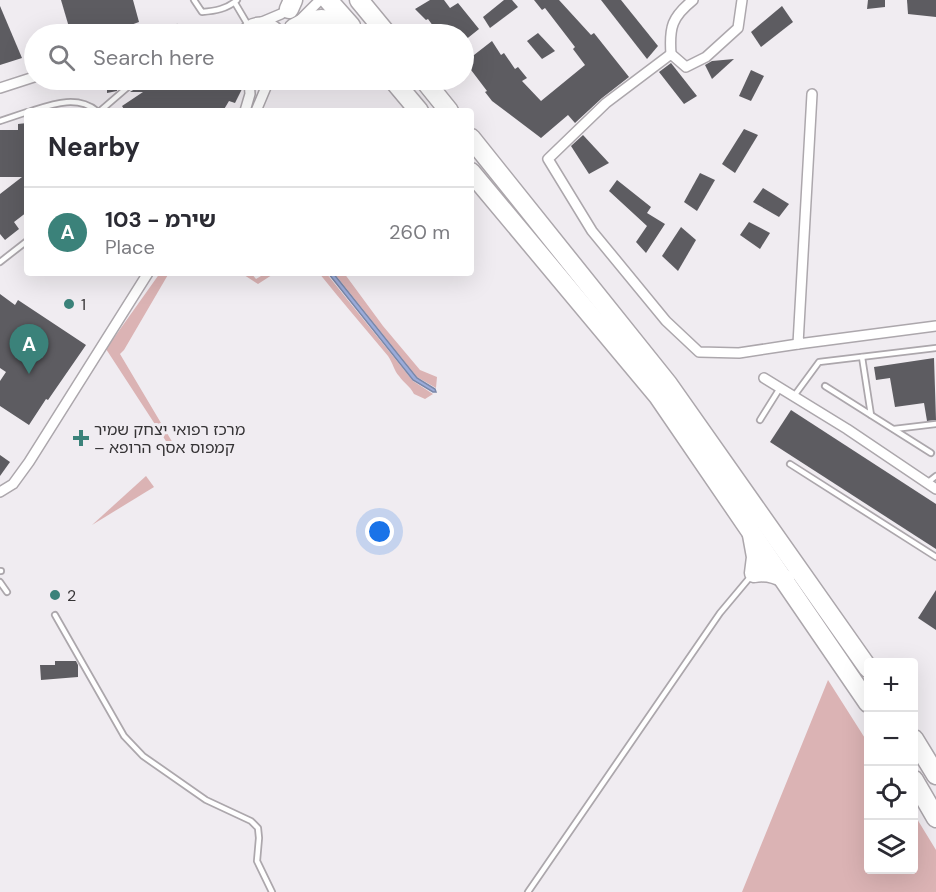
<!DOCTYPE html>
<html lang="en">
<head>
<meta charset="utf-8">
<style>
	:root { --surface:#fff; --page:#f2f2f3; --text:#2b2b33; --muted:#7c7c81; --line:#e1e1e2; --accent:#3b827a }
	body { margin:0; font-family:"DM Sans","Noto Sans Hebrew",sans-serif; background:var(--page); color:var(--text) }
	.controls { position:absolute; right:18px; bottom:18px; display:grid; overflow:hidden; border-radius:6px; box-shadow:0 6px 24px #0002 }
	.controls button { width:54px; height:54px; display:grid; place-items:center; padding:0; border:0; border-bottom:2px solid var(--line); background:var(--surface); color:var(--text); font:30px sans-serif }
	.you { position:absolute; left:380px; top:532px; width:21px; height:21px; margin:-15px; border:4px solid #fff; border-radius:50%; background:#1a73e8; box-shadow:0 0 0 9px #1a73e833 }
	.badge { display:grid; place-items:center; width:39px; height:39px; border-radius:50%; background:var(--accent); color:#fff; font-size:20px; font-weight:700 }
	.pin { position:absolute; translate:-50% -50px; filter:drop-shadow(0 2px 3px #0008) }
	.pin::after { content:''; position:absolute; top:32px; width:21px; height:18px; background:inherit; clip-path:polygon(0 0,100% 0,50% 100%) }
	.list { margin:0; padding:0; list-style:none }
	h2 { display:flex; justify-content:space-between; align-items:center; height:78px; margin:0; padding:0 24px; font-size:26px }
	h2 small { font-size:20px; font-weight:400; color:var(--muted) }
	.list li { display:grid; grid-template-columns:39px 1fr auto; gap:18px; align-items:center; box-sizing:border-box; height:90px; padding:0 24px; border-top:2px solid var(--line) }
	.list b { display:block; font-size:22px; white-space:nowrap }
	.list p { margin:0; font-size:20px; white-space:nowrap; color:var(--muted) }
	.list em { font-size:20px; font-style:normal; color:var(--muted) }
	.icon { flex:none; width:33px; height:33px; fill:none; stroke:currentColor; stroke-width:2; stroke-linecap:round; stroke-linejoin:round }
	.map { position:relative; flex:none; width:936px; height:892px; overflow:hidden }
	.search { position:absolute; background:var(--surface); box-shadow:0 6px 24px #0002; left:24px; top:24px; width:450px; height:66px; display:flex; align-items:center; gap:15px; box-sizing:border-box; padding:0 21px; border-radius:33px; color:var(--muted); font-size:22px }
	.panel { position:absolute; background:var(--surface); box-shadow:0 6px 24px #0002; left:24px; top:108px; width:450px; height:168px; border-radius:6px }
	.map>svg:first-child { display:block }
	.green { fill:#dbb3b4 }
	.water { fill:#99abda; stroke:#7b87a8; stroke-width:1.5 }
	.building { fill:#5d5c61 }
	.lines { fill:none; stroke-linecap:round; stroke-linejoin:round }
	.lane-casing { stroke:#aca7ac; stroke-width:8 }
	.street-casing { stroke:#aca7ac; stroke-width:12 }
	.highway-casing { stroke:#aca7ac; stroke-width:21 }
	.lane { stroke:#fff; stroke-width:4.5 }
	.street { stroke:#fff; stroke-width:9 }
	.highway { stroke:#fff; stroke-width:18 }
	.poi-dot { fill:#3b827a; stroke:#f0ecf1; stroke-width:2 }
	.labels { text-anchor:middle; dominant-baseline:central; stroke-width:6; stroke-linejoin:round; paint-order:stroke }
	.poi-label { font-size:16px; fill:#353335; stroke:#f0ecf1; text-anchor:start }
</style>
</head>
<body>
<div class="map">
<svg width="936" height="892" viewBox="0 0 936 892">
	<rect width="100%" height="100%" fill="#f0ecf1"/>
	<g class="green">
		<polygon points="160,273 169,273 124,350 120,354 180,455 175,455 106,349"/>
		<polygon points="241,273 251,273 256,279 266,273 275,273 258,284"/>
		<path d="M319,273h7l87,108 20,13 -8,5 -11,-5c-4,-8 -10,-11 -15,-18 -5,-5 -6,-13 -11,-20 -23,-28 -47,-55 -69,-83z"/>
		<polygon points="334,273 344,273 383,326 420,370 437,377 436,388 417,377"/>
		<polygon points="146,476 154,487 92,525"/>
		<polygon points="828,680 868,743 868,870 914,870 914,814 936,850 936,892 742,892"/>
	</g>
	<polygon class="water" points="328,273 333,273 417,378 435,389 436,392 433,392 413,380"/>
	<g class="building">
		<polygon points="61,0 133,0 139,22 106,34 71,34"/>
		<polygon points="430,0 444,0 450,8 458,3 479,29 464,41 464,34 439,34 428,19 426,20 415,9"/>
		<polygon points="504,0 512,0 518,7 490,28 483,17"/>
		<polygon points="534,0 559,0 591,35 594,33 629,77 602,98 575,123 568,115 541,138 492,101 485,92 487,91 465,62 492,41 501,55 504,53 515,69 518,67 527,78 522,81 541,101 585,65 573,49 575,47 545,8 542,10"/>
		<polygon points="601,0 621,0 658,46 647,59"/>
		<polygon points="868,0 885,0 885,7 867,9"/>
		<polygon points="907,0 936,0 936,17 908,14"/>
		<polygon points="0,6 22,58 0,65"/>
		<polygon points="782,6 793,22 761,47 751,32"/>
		<polygon points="538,33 555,51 542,59 527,41"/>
		<polygon points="734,59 712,79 705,65 712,61"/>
		<polygon points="671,63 697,96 684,104 659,72"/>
		<polygon points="751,70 764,76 751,101 739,96"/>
		<polygon points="149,80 236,80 242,83 243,87 235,103 229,101 223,111 125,111 122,106 143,92 130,92"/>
		<polygon points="116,81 117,91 107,93 107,82"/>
		<polygon points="27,123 27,212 14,222 19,229 5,240 0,234 0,194 22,177 0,177 0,130 18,130 18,124"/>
		<polygon points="744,129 758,135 735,173 722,164"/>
		<polygon points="583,135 609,163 589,174 571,146"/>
		<polygon points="700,173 715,180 697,211 684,202"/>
		<polygon points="617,180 651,207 647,213 665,224 646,253 636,242 647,226 609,191"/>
		<polygon points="763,188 789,204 779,217 753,202"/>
		<polygon points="749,222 770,233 760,249 740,235"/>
		<polygon points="681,227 696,240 678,271 662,256"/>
		<polygon points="0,294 15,305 18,300 86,345 48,400 46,399 29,425 0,406 0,381 6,372 0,368"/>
		<polygon points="934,358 936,420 927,421 924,403 895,407 890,378 876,380 874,367"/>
		<polygon points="791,410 936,504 936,549 770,442"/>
		<polygon points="0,455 10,462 0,476"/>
		<polygon points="936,590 936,630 918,618"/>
		<polygon points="55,661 76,661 78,665 78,677 41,680 40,665 55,665"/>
	</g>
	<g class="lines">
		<g class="lane-casing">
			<g id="lane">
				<path d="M194,0l8,12c13,-1 25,-3 35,-12"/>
				<polyline points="235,3 248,25"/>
				<polyline points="177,28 181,34"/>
				<path d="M31,111c22,-7 46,-16 66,0"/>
				<polyline points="100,111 136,80"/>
				<polyline points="0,121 27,112"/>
				<polyline points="0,262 27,241"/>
				<polyline points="862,357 871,415"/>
				<polyline points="825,386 931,453"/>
				<polyline points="794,396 819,362 936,348"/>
				<polyline points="760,420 780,388"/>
				<polyline points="894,429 936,424"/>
				<polyline points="790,464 936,557"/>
				<polyline points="927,483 936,476"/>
				<polyline points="0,571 1,571"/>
				<polyline points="0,582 7,592"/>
				<polyline points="55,615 124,736 143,756 206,800 251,821 258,828 259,838 257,861 272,892"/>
				<polyline points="528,892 720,613 751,576"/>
			</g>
		</g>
		<g class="street-casing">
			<g id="street">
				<polyline points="742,0 738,28 706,57 686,67 671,54 606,103 548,159 592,231 666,321 699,352 739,353 798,344"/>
				<polyline points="300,20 320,0"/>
				<polyline points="262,22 281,14 292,7"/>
				<path d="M240,34c11,-16 31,-16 42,0"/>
				<path d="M671,54c-2,-27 1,-37 22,-54"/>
				<polyline points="0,88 34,77"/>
				<polyline points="812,94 798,344 936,326"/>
				<polyline points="245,111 250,94 249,80"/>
				<polyline points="256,111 269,80"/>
				<polyline points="764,378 847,429 936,489"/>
				<polyline points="0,492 13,484 29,462 148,273"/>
			</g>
		</g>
		<g class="highway-casing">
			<g id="highway">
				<polyline points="328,0 351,26"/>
				<polyline points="359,0 387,34"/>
				<polyline points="289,9 293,0"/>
				<path d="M294,28c27,-16 38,-9 63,6"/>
				<polyline points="393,80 419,111"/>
				<polyline points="424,80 449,111"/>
				<polyline points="471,138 668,384 868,668"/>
				<polyline points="471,172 658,396 868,703"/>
				<path d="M752,535l4,22 -2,16c12,-2 21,0 31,6"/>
				<polyline points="914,739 936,775"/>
				<polyline points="914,780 936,818"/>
			</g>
		</g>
		<use href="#lane" class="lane"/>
		<use href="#street" class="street"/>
		<use href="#highway" class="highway"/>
	</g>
	<g class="poi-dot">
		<circle cx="69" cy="304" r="6"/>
		<path d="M78 429h6v6h6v6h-6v6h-6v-6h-6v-6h6z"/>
		<circle cx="55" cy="595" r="6"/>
	</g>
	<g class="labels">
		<g class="poi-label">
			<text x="81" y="304">1</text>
			<text x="94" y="429">מרכז רפואי יצחק שמיר<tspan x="94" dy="18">– קמפוס אסף הרופא</tspan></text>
			<text x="67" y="595">2</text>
		</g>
	</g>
</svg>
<div class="controls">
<button>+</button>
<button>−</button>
<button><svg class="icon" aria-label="locate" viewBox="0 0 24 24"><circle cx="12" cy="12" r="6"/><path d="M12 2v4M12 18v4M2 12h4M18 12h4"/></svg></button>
<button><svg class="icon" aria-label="layers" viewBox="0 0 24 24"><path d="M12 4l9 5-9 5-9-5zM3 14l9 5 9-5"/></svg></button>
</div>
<div class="you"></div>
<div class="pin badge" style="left:29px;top:374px">A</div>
<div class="search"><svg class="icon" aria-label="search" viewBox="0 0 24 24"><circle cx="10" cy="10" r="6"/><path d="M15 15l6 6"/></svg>Search here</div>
<section class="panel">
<h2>Nearby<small></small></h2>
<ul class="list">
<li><span class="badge">A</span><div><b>103 - שירמ</b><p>Place</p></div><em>260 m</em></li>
</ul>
</section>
</div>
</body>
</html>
